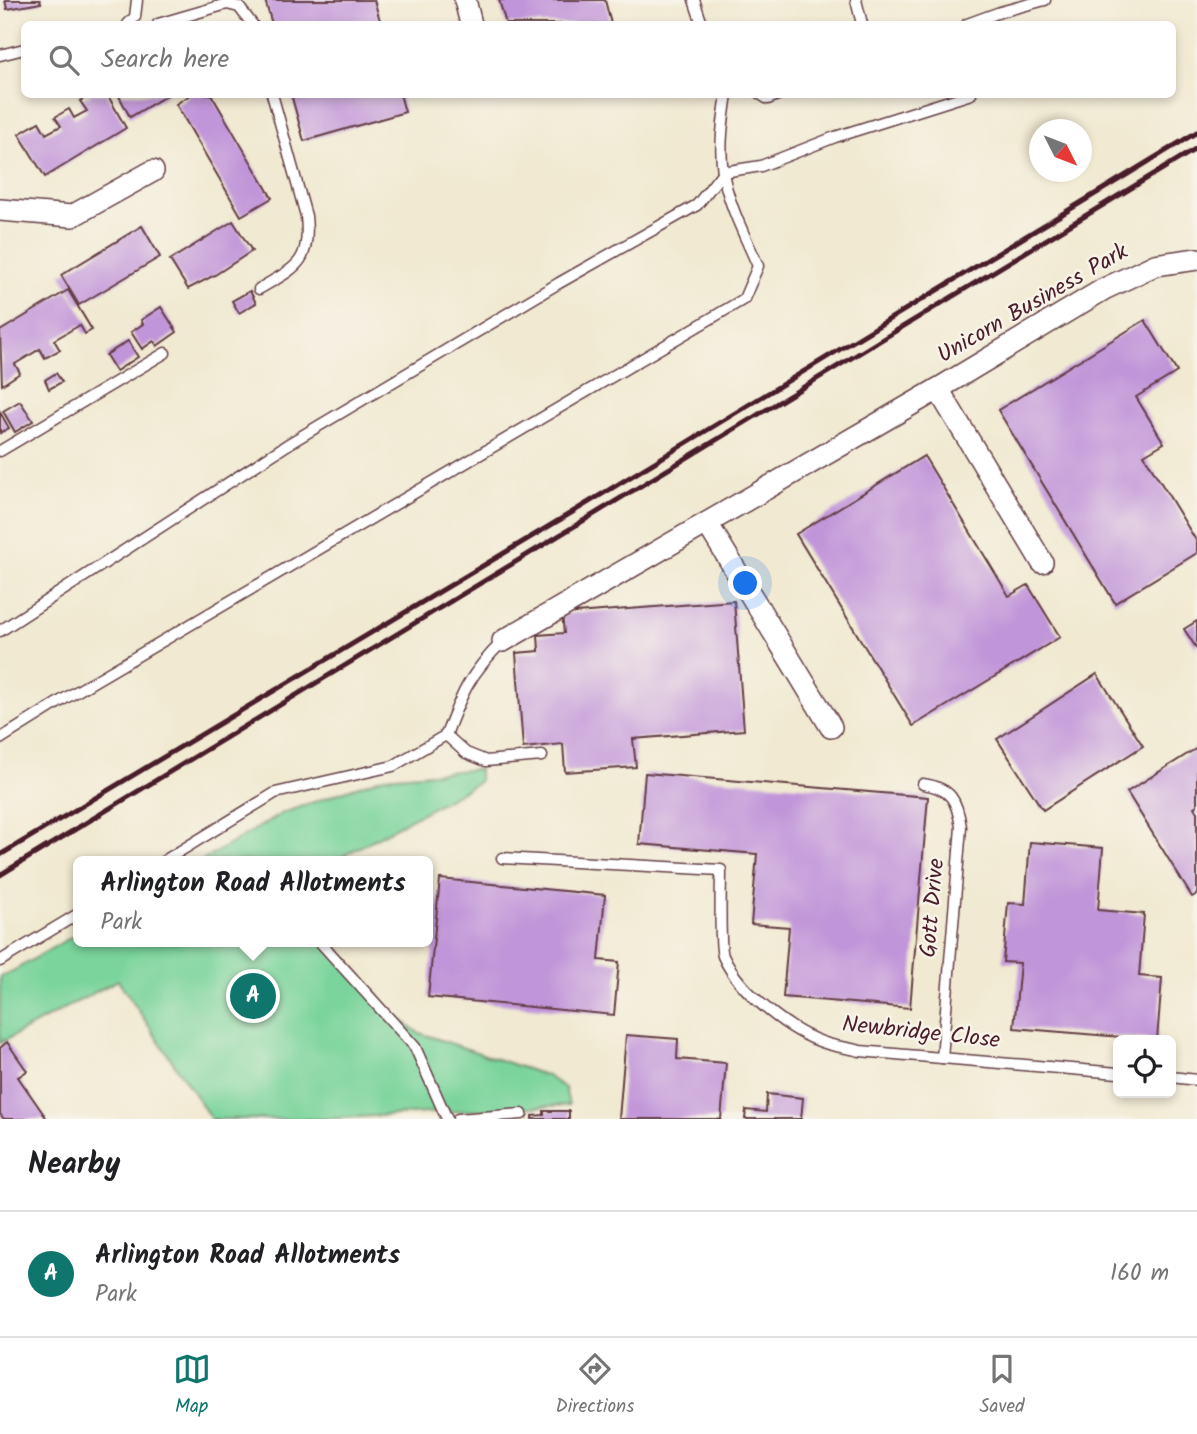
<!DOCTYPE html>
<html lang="en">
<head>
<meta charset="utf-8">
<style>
	:root { --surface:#fff; --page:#f6f6f6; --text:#202124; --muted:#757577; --line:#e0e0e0; --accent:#0f766e }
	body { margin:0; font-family:Kalam,sans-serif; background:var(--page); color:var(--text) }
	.controls { position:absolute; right:21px; bottom:21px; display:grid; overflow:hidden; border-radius:10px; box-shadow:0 4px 10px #0003 }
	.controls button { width:63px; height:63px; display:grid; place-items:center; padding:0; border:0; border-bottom:2px solid var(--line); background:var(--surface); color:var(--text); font:35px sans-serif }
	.compass { position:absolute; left:1029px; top:119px; width:63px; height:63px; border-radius:50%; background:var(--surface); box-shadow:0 4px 10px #0003; rotate:132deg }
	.you { position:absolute; left:746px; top:584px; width:24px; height:24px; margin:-18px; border:5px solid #fff; border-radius:50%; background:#1a73e8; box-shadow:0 0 0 10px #1a73e833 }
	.badge { display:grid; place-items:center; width:46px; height:46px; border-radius:50%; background:var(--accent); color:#fff; font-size:23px; font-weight:700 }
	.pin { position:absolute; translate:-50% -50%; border:4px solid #fff; box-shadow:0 2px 7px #0006 }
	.popup { position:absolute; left:73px; top:856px; width:360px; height:91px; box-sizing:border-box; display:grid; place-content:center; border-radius:10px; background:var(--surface); filter:drop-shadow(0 2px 5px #0005); font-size:23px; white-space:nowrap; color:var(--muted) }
	.popup b { font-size:26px; color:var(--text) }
	.popup::after { content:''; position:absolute; left:50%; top:100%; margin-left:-14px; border:14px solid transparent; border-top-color:var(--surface) }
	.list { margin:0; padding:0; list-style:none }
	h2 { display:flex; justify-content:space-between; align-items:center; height:91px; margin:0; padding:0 28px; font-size:30px }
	h2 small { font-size:23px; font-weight:400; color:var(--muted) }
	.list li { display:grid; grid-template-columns:46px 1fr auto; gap:21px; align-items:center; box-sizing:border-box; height:126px; padding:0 28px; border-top:2px solid var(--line) }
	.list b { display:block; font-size:26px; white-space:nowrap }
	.list p { margin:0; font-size:23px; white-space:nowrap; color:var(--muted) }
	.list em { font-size:23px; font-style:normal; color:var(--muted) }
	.icon { flex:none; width:38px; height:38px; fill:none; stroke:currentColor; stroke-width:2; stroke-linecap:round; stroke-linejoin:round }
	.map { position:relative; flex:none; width:1197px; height:1119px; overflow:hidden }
	.search { position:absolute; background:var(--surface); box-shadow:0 4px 10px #0003; left:21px; right:21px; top:21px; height:77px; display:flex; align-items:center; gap:18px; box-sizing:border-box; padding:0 24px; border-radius:10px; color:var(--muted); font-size:26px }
	.sheet { height:217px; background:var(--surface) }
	nav { display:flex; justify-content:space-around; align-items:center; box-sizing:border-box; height:98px; border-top:2px solid var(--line); background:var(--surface); font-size:19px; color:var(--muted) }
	nav a { display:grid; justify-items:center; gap:4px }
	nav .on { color:var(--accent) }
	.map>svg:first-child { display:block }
	.green { fill:#7ad49b; stroke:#627a63; stroke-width:2 }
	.building { fill:#c195d9 }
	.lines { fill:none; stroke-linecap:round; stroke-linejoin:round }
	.service-casing { stroke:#633d44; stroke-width:13 }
	.minor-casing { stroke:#633d44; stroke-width:24 }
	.service { stroke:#fff; stroke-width:10 }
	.minor { stroke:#fff; stroke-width:21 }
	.rail { stroke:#4a1f2b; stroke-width:5 }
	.labels { text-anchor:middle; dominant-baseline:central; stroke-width:5; stroke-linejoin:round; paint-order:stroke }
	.street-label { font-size:23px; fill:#4a1f2b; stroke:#f7f3e8 }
</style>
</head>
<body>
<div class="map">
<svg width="1197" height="1119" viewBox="0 0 1197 1119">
	<rect width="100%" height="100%" fill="#f7f3e8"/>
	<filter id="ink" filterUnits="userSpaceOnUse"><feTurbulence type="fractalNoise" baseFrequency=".0143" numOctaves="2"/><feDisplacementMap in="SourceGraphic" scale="14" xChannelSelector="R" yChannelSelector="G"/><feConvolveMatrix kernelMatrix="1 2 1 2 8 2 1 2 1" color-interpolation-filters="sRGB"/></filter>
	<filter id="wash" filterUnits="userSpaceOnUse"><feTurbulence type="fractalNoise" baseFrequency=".00686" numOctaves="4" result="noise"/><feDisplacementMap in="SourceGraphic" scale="28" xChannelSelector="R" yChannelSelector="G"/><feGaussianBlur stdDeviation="1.57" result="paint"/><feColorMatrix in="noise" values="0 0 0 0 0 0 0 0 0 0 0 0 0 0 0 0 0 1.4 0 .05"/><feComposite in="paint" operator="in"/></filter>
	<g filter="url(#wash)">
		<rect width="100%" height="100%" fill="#f1e9d1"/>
		<g class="green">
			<polygon points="479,769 479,782 334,861 201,861 283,813 384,777"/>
			<polygon points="78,933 78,942 333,942 391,1011 417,1032 547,1076 565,1088 569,1105 323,1119 211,1119 118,980 0,1043 0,976 6,975"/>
		</g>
		<g id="blocks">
			<g class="building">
				<polygon points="5,0 40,0 41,3 7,9"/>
				<polygon points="265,0 374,0 381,24 272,24"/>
				<polygon points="499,0 605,0 611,24 506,24"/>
				<polygon points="91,94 107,94 126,128 45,177 19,134 39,122 46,134 61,126 55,117 69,109 74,118 87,111 80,101"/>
				<polygon points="118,94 169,94 130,117"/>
				<polygon points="192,94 211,94 272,198 241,216 176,104"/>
				<polygon points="291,94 400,94 405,112 304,141"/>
				<polygon points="233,221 252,251 215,275 188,289 170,260"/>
				<polygon points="142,226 160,257 79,305 61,275"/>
				<polygon points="68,290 92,330 85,334 80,325 54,340 60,350 45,358 40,349 15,364 20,373 2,385 0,331"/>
				<polygon points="250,291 256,303 239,313 232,301"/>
				<polygon points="161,307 177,332 157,346 154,341 142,349 131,332 143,324 141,320"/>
				<polygon points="1145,320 1177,372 1136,397 1164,443 1144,455 1197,542 1197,553 1115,603 998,410"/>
				<polygon points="128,341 138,357 116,371 106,355"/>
				<polygon points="56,373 62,382 49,389 45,380"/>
				<polygon points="20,401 33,421 15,432 3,411"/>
				<polygon points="0,412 9,428 0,433"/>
				<polygon points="924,456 1009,596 1028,585 1060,637 913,726 796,534"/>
				<polygon points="734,601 744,730 633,739 636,767 565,772 563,744 523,748 516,653 539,651 538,635 564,633 562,614"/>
				<polygon points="1197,621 1197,649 1184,629"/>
				<polygon points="1097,674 1143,746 1043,810 997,739"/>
				<polygon points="1197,748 1197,805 1194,807 1197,812 1197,894 1192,897 1127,792"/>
				<polygon points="645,773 928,797 910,1008 783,997 789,927 751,924 757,854 639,844"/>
				<polygon points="1030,842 1103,848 1098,910 1144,914 1139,976 1162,978 1157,1040 1014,1028 1020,963 1003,962 1008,903 1025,904"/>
				<polygon points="440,879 605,895 599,960 619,962 614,1015 428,997"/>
				<polygon points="626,1035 678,1039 677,1059 726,1063 721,1119 619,1119"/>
				<polygon points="7,1042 27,1071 18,1077 47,1119 4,1119 0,1114 0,1048"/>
				<polygon points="767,1094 803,1098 801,1119 745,1119 746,1110 766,1112"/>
				<polygon points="544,1111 569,1111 569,1119 532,1119 532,1116 544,1115"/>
			</g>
		</g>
	</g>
	<g filter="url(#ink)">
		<use href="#blocks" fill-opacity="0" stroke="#633d44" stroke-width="2"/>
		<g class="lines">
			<g class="service-casing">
				<g id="service">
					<polyline points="694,0 702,24"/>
					<polyline points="856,0 862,24"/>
					<polyline points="128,24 135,17 137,0"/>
					<polyline points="158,24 227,4 239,7 252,24"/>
					<polyline points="967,24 1000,12 1045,0"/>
					<polyline points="0,55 24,49"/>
					<polyline points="760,94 768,99 780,94"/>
					<path d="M259,289c37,-22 52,-25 47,-73l-34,-122"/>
					<polyline points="0,451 165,353"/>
					<polyline points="0,631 290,443 559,283 697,205 723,172 761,166 835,137 971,94"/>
					<path d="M446,735c16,-43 24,-61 57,-94"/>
					<path d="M0,739l64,-40 680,-400 14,-33c-13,-30 -30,-62 -35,-94 -4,-25 0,-52 4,-78"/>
					<path d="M923,784c28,4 34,16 38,43l-19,231"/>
					<path d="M502,858l219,12c0,15 -2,75 2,86 16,36 68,77 105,88 10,3 22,4 32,7l258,22"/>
					<polyline points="164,861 275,793 393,766 446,735 466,753 486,761 542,756"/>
					<polyline points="320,942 415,1047 447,1119"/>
					<polyline points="0,961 78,914"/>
					<polyline points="1171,1077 1197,1080"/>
					<polyline points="458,1119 522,1114"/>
				</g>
			</g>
			<g class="minor-casing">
				<g id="minor">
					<polyline points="465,0 471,24"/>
					<polyline points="0,210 72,216 153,171"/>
					<polyline points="938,389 1042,562"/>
					<polyline points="707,523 831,727"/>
					<polyline points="503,641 938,389 1104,289 1155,265 1197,259"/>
				</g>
			</g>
			<use href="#service" class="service"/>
			<use href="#minor" class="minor"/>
			<g class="rail">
				<polyline points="0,855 571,513 1197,132"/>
				<polyline points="0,875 1197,148"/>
			</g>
		</g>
	</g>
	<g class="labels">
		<g class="street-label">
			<text transform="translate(1033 304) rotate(-30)">Unicorn Business Park</text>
			<text transform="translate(933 908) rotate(-85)">Gott Drive</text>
			<text transform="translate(921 1033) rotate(6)">Newbridge Close</text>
		</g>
	</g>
</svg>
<div class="controls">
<button><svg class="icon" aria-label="locate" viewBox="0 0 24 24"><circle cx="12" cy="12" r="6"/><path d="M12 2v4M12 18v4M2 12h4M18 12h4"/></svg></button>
</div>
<svg class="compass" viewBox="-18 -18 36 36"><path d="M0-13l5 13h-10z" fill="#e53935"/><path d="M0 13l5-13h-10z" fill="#757577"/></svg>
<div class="you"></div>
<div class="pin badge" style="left:253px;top:996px">A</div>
<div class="popup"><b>Arlington Road Allotments</b>Park</div>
<div class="search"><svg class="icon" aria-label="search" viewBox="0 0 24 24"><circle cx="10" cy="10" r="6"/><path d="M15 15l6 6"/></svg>Search here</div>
</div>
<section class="sheet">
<h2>Nearby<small></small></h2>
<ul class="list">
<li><span class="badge">A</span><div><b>Arlington Road Allotments</b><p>Park</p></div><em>160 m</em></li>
</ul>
</section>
<nav>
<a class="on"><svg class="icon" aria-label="map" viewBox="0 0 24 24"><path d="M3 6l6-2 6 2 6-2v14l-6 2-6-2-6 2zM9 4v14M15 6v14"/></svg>Map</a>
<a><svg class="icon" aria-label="directions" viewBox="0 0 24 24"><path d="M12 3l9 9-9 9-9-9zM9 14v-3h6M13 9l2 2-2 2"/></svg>Directions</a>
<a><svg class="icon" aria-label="saved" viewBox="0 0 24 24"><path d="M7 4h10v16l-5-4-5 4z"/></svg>Saved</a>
</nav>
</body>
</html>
